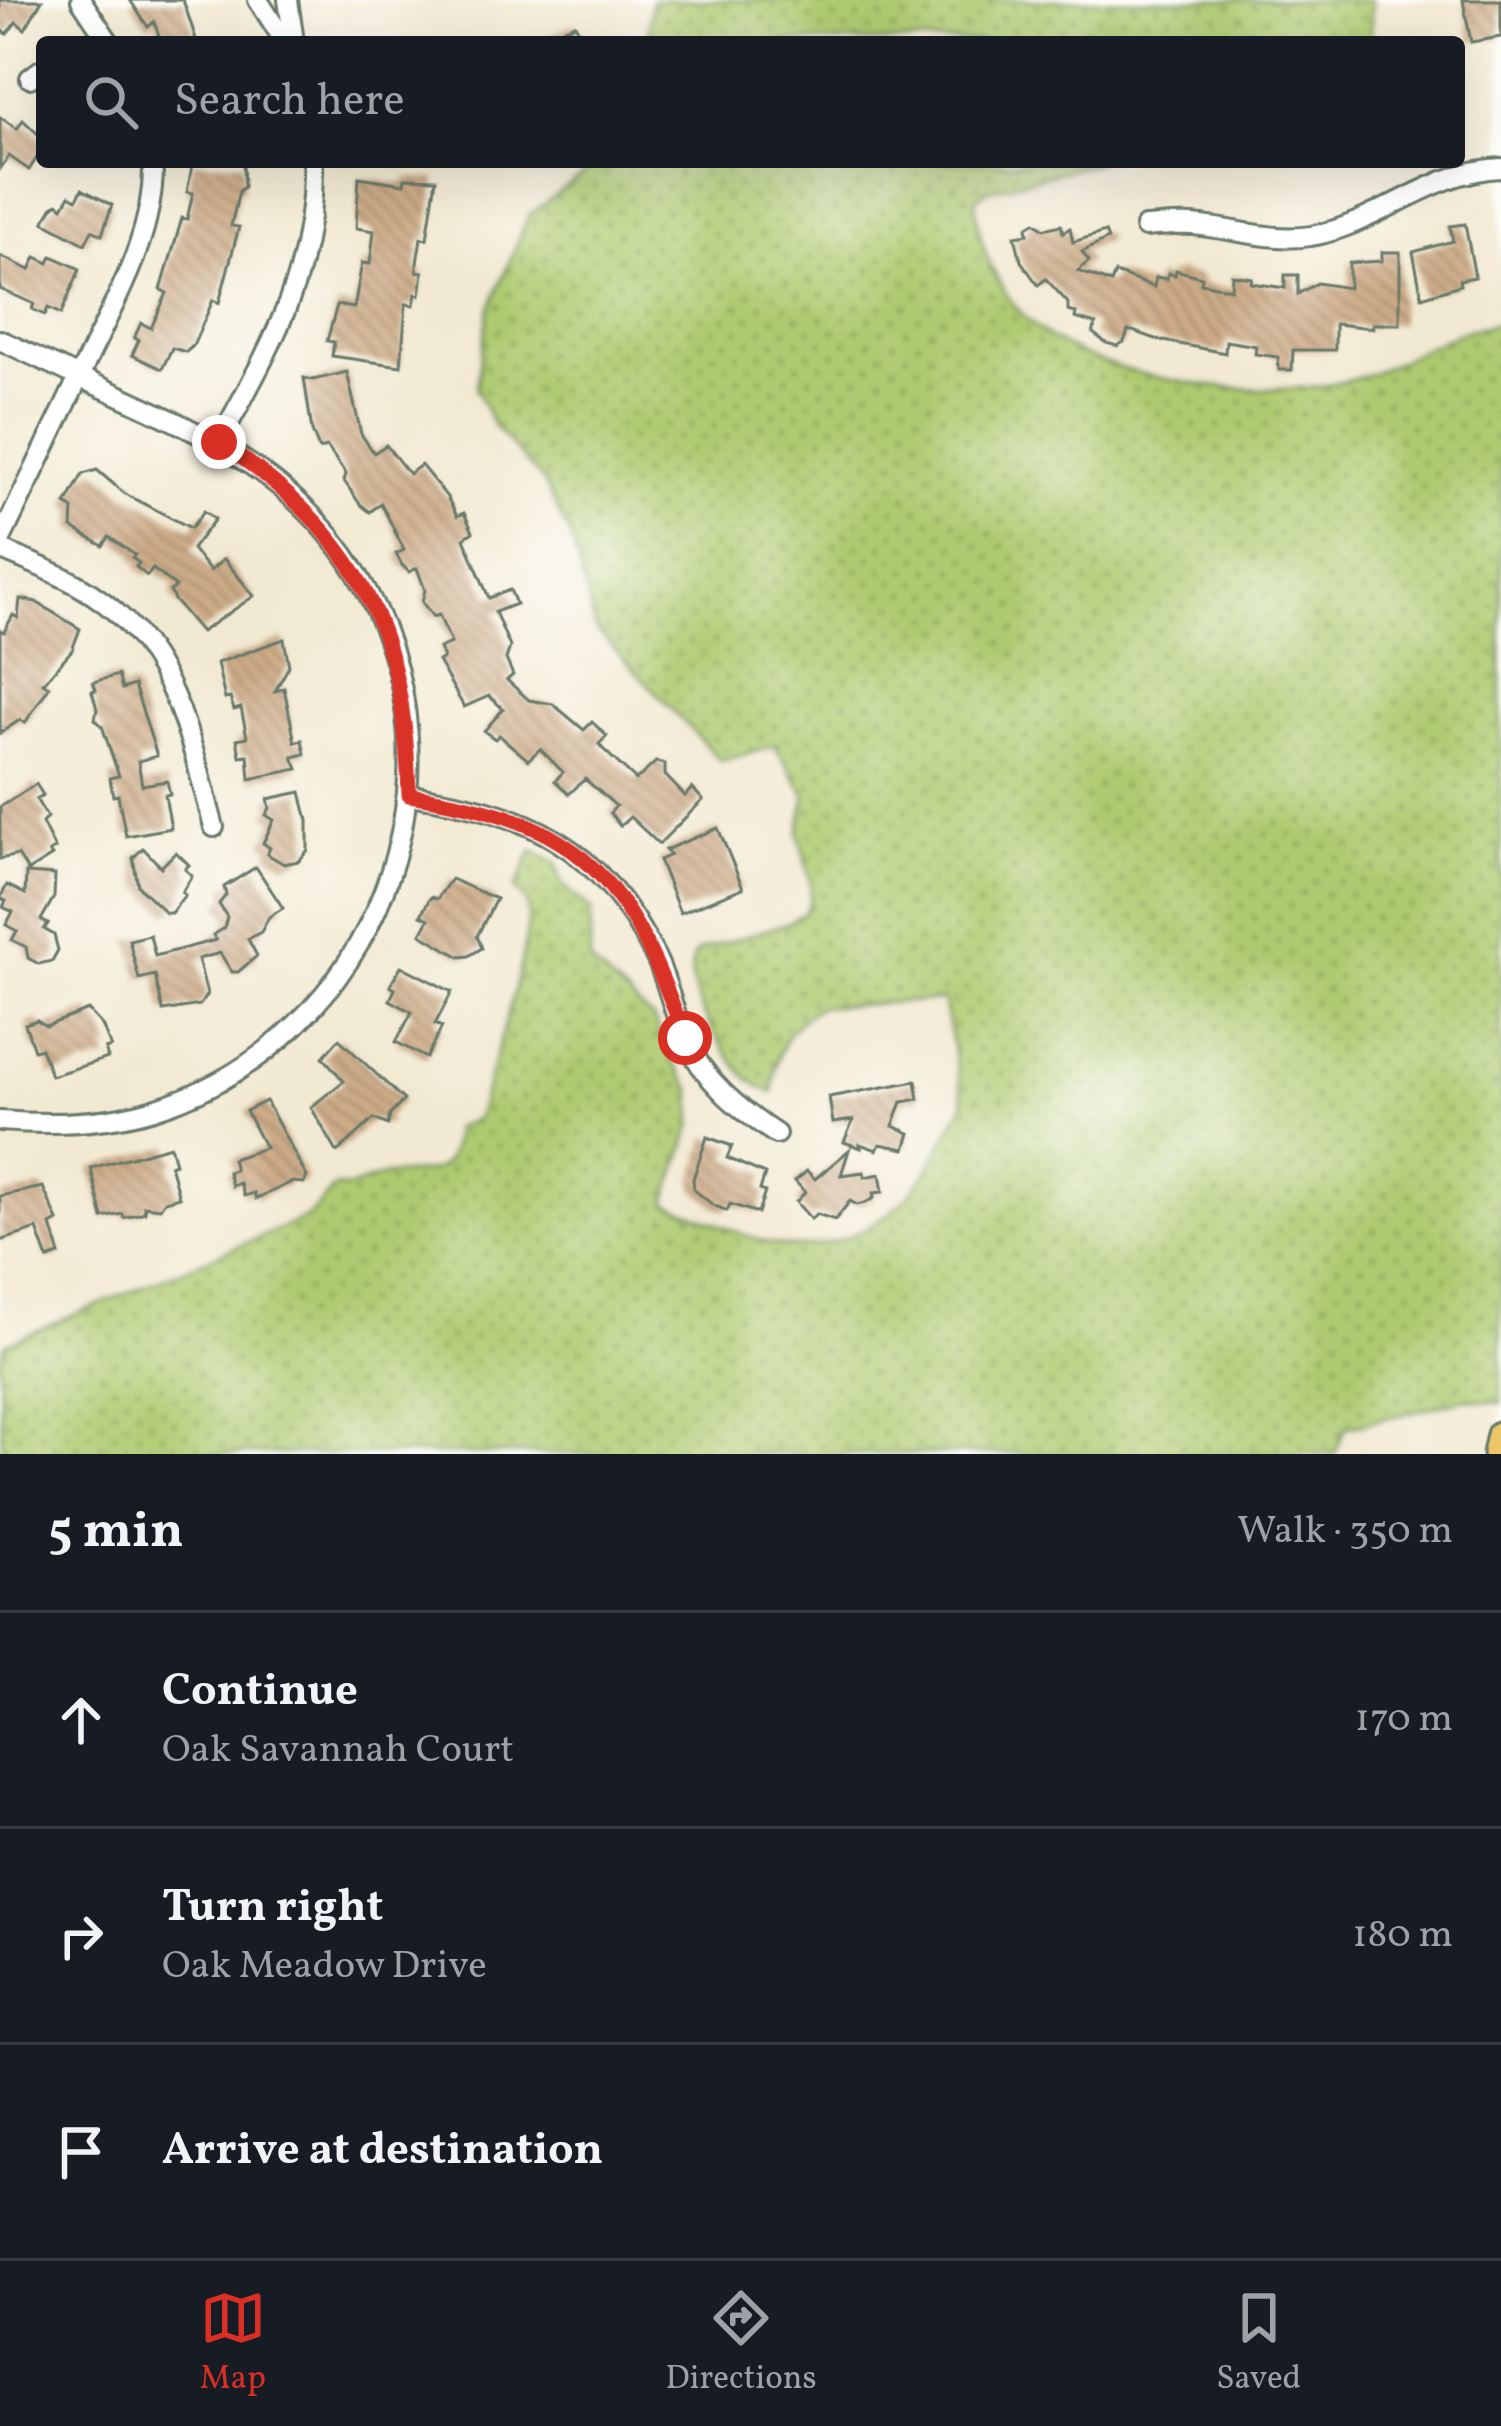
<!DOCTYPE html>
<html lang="en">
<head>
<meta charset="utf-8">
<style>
	:root { --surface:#171b24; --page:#20242c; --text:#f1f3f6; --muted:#9ea1a6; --line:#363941; --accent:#d93025 }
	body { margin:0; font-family:Vollkorn,serif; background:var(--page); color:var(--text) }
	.stop { position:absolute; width:36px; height:36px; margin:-27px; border:9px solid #d93025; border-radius:50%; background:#fff }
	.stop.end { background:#d93025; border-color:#fff; box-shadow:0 3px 12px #0008 }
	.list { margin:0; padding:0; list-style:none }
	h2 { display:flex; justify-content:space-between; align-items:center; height:156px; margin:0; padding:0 48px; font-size:51px }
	h2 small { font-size:39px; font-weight:400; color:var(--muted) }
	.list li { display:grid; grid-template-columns:78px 1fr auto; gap:36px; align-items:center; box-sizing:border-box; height:216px; padding:0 48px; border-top:3px solid var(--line) }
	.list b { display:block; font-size:45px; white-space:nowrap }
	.list p { margin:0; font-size:39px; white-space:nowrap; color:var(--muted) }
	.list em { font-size:39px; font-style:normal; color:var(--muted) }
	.icon { flex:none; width:66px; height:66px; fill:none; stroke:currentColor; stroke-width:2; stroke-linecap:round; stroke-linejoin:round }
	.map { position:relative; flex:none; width:1501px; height:1454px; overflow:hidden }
	.search { position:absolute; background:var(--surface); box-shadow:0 12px 48px #0002; left:36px; right:36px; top:36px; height:132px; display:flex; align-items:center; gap:30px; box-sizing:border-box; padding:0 42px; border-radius:12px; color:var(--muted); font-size:45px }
	.sheet { height:804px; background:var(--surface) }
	nav { display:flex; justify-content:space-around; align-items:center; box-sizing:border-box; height:168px; border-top:3px solid var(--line); background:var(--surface); font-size:33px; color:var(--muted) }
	nav a { display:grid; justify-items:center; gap:6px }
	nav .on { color:var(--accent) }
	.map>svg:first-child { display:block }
	.grass { fill:url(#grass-dots); stroke:#668452; stroke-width:3 }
	.building { fill:url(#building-back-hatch) }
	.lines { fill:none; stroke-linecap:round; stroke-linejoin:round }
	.street-casing { stroke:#69796b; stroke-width:24 }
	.primary-casing { stroke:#69796b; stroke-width:33 }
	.street { stroke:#fff; stroke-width:18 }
	.primary { stroke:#ecc669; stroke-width:27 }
	.route { stroke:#d93025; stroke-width:15 }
</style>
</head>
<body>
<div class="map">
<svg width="1501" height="1454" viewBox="0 0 1501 1454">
	<defs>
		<pattern id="grass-dots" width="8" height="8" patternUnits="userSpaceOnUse" patternTransform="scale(3)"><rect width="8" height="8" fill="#aeca70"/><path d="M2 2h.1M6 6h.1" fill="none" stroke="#8da55d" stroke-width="1.8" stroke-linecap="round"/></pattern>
		<pattern id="building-back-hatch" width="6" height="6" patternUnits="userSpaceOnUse" patternTransform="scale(3)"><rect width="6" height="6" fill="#ceac88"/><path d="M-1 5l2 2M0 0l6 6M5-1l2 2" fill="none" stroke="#a78d70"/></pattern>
	</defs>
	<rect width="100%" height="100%" fill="#fdfcf7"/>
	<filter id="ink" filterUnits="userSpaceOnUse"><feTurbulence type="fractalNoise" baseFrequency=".00833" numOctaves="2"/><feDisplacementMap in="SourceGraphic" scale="24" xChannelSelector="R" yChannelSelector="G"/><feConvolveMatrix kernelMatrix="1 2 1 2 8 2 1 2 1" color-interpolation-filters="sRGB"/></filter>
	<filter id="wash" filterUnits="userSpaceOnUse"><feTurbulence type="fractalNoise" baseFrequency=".004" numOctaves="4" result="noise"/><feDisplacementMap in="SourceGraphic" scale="48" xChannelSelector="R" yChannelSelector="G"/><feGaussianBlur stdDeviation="2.7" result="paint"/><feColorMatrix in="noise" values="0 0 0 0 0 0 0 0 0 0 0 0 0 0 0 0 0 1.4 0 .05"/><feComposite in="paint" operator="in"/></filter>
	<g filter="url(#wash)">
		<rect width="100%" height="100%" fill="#f2e9d2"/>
		<g class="grass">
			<polygon points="652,0 1372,0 1370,42 647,42"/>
			<path d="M600,162h500l-115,29 -9,9c0,51 31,112 76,139 71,44 215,62 295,42 54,-13 97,-53 154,-57v1079l-35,-4 -121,29 -10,26h-1333l-2,-92 5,-18 303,-127 27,-30c19,3 27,-5 45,-10 43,-11 72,10 74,-49l22,-9c11,-34 61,-190 51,-215 -2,-6 -8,-10 -12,-15l18,-39 23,13 6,21 29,26 -1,52 64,58 17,39 21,31 1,33 -27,80c34,13 69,30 104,40 57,15 121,-19 153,-66 15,-23 27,-49 41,-73l-21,-104 -124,7c-35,21 -44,47 -46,86 -9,-4 -18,-8 -25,-15 -23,-21 -74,-99 -50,-127l90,-28 16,-10 6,-11 1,-17 -12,-51 7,-39 -29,-45 2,-5 -58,16 -125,-132 -25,-92 -28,-56 -50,-56 -17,-37 13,-78 40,-95z"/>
		</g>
		<g id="blocks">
			<g class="building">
				<polygon points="0,0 42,0 25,29 16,22 7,34 0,28"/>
				<polygon points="130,0 183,0 197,42 161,42 154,22 148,27"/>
				<polygon points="1463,0 1501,0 1501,37 1471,42"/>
				<polygon points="575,24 585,42 538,42 565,28"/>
				<polygon points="0,117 17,129 23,120 42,138 42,150 29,170 9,156 0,169"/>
				<polygon points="193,162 243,162 244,187 239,191 231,226 239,227 219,303 213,300 193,346 186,352 172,348 162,369 132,355 139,340 134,338 141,323 151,328 167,293 161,290 182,218 187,219 193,193 187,192"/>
				<polygon points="359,177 404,184 405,178 436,179 427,239 421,238 417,263 417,271 423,272 420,295 416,294 414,305 406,304 401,366 332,356 334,342 327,341 337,305 354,308 362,263 370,264 374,231 356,228"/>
				<polygon points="82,189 112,205 102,235 92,230 85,244 44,222 52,208 58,203 63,207 70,195 77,199"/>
				<polygon points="1035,222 1044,229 1061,225 1063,232 1070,228 1073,242 1105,232 1108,239 1082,252 1089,261 1078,271 1111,283 1115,273 1154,287 1156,277 1167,279 1168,273 1175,275 1176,270 1202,277 1201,283 1231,289 1232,275 1252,278 1251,283 1285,288 1285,275 1298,275 1298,294 1317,283 1349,288 1349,263 1382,261 1382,252 1400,252 1400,324 1373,324 1373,328 1335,324 1335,350 1293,350 1292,370 1279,370 1278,357 1255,354 1256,346 1226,341 1225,353 1159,340 1133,331 1128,331 1124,342 1117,346 1106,343 1093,333 1096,324 1075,318 1076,313 1068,311 1068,303 1046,279 1038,285 1021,261 1015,236 1028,234 1027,227"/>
				<polygon points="1465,224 1475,277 1459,280 1460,285 1422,297 1413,252 1453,241 1450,226"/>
				<polygon points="0,256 30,270 36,257 49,263 52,256 80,269 61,314 48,308 45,315 32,309 34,304 0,289"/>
				<polygon points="347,372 361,434 374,453 386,445 409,474 421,465 447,497 457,516 464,513 473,532 464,538 489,598 510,590 516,604 495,612 510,647 506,659 513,675 507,680 529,700 553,704 584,730 592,722 607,736 599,744 603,749 636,780 656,762 665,764 665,775 685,796 692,788 703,800 659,844 630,817 620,826 610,813 616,806 585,779 569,794 555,781 563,772 540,749 528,760 499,735 495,739 484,731 503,709 489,696 464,707 438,661 443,658 439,648 451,643 439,615 433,617 422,602 425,590 417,568 409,572 402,565 396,554 404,550 381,503 370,512 360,504 344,481 346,474 327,447 319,449 312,431 304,378 313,380"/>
				<polygon points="97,470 125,494 191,528 204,511 215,519 192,549 210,571 224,559 254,596 201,632 174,600 170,591 176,587 153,569 147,576 136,567 139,563 132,558 135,555 109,537 103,546 72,528 73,509 66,504 83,474"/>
				<polygon points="20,599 36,602 80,629 72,650 43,683 49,687 25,723 20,720 0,733 0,630 4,632 13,615 18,618"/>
				<polygon points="284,639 289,666 275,691 284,688 295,742 302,740 305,754 293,757 298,769 250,779 248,755 240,756 237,739 247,737 241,708 234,710 230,698 225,699 217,663"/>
				<polygon points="118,675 122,689 134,685 157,756 138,761 142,785 167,781 170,794 165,795 171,828 126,836 118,795 113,796 110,778 119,776 102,726 95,719 97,709 92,691 96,690 93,682"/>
				<polygon points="36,784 43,795 36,799 47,817 42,823 55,849 49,852 52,856 28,871 18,855 0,859 0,807"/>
				<polygon points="301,792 308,821 308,850 299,861 284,864 267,854 270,848 263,843 274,820 266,815 270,808 268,799"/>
				<polygon points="718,828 743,888 680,913 659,860 670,855 665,850"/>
				<polygon points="143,848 161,867 176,852 189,865 185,869 192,876 182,892 185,895 171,913 166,913 138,886 133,858"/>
				<polygon points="256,867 283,908 269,917 261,932 248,939 257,956 238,972 232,972 220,953 198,959 207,994 200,1005 163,1011 155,975 139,979 129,940 150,935 155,956 216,940 213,935 224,928 227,917 219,904 226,895 224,887"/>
				<polygon points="26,873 55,875 54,897 41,920 48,924 44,929 54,935 58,950 52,961 39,964 28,958 26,947 12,940 17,931 6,925 13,912 3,907 6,901 0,898 7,885 25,894"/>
				<polygon points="451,879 496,899 477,936 482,948 469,956 460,957 421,934 429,919 421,915 429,900 431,897 437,899"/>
				<polygon points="401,966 452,992 435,1024 442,1027 426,1058 396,1042 412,1012 390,1000 395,989 390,986"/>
				<polygon points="88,1010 102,1025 111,1047 105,1049 108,1058 51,1076 41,1048 34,1050 25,1024 37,1020 46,1026"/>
				<polygon points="339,1039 404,1100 390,1115 388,1125 374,1119 337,1152 311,1107 344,1081 323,1057"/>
				<polygon points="916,1081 919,1099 902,1102 893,1126 910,1133 905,1149 880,1144 877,1150 860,1144 861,1148 844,1142 853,1120 833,1123 829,1097"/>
				<polygon points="266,1101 307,1177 304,1183 292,1182 256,1199 254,1193 244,1196 240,1183 232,1186 228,1172 235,1170 232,1159 265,1148 246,1111"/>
				<polygon points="707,1137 732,1146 727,1158 765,1174 760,1190 765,1192 758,1213 730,1204 727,1211 713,1205 694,1190 693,1179"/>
				<polygon points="170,1146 175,1163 170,1165 179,1197 165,1201 160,1208 144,1206 145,1212 124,1218 123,1214 103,1218 91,1168"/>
				<polygon points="849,1150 841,1175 864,1172 865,1177 880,1174 883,1192 873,1193 874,1198 865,1203 857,1205 850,1201 835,1220 817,1214 811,1219 796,1202 805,1192 795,1181 807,1171 815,1179"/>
				<polygon points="43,1187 58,1221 51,1225 60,1255 48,1259 37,1229 0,1241 0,1196"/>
			</g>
		</g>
	</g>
	<g filter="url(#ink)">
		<use href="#blocks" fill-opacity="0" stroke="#69796b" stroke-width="3"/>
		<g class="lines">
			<g class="street-casing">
				<g id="street">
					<polyline points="81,0 109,42"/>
					<polyline points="258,0 285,42"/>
					<polyline points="288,0 294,42"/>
					<polyline points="30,78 42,69"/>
					<path d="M1145,227c16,-1 32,-3 47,-2 39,3 79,17 119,11 68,-12 119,-65 190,-68"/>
					<path d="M0,340l79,37c31,-68 76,-138 74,-215"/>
					<path d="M219,442c51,-95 96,-167 94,-280"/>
					<path d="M0,541l79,-164c108,50 213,90 278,197 121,199 19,466 -203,535 -49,15 -104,16 -154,12"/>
					<path d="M0,549c31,14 64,26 92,45 82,53 98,146 122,233"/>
					<path d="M409,795c120,17 191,50 247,163 12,25 17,53 28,78 20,45 53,72 92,98"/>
				</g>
			</g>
			<g class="primary-casing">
				<polyline id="primary" points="1497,1454 1501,1435"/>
			</g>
			<use href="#street" class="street"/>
			<use href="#primary" class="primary"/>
		</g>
	</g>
	<g class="lines" filter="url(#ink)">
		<path class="route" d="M219,442c140,93 186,187 190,353 174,25 219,83 276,243"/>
	</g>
</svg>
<div class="stop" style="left:685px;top:1038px"></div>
<div class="stop end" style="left:219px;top:442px"></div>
<div class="search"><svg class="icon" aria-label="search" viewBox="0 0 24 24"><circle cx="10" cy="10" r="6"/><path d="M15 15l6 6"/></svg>Search here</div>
</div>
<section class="sheet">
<h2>5 min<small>Walk · 350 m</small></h2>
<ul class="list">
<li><svg class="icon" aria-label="ahead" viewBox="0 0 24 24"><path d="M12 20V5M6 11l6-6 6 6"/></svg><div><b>Continue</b><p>Oak Savannah Court</p></div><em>170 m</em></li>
<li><svg class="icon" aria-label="right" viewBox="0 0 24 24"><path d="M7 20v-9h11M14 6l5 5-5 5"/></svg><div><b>Turn right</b><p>Oak Meadow Drive</p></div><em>180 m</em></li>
<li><svg class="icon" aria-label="arrive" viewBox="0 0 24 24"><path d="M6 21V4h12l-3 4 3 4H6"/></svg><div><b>Arrive at destination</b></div></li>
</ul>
</section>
<nav>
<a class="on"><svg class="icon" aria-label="map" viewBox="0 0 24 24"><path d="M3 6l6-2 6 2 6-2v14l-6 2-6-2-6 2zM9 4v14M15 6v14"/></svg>Map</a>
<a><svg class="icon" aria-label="directions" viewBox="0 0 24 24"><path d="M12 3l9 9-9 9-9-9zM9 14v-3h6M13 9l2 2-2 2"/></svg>Directions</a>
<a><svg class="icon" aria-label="saved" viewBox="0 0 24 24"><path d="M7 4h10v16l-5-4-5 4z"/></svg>Saved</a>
</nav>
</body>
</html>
